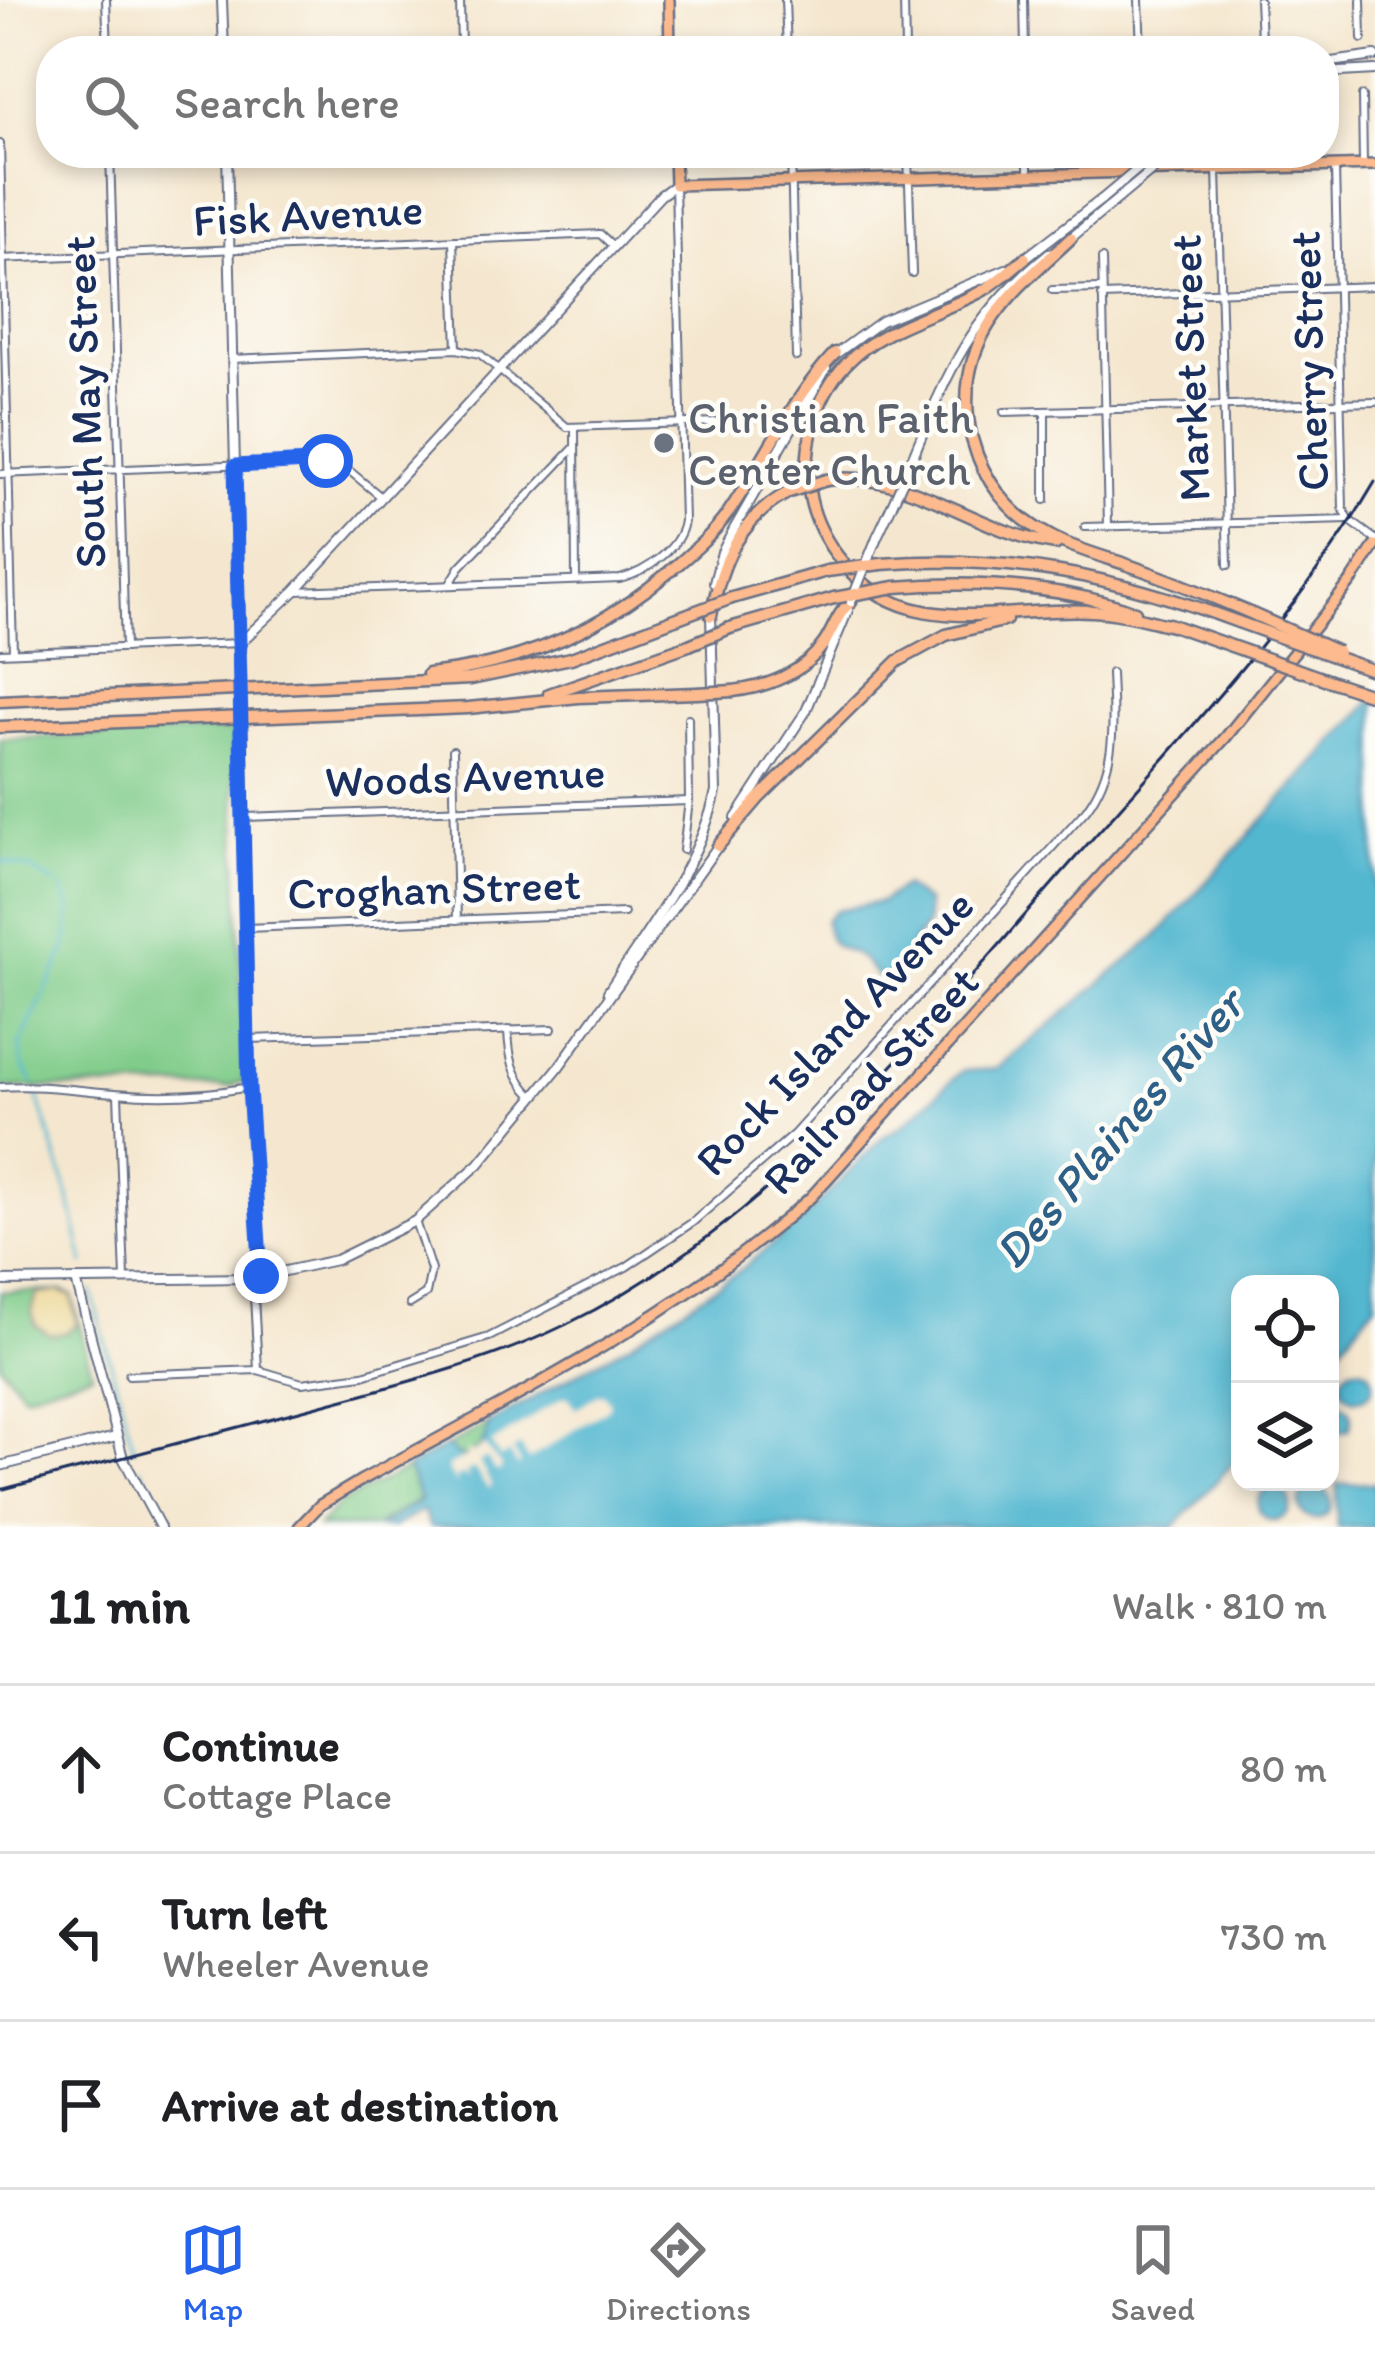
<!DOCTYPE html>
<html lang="en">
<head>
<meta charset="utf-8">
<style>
	:root { --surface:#fff; --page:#f2f2f2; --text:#202124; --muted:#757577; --line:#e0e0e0; --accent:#2563eb }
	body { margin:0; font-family:Itim,sans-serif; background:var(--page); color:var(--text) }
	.controls { position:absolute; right:36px; bottom:36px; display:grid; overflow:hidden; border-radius:24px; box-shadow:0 6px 18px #0003 }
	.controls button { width:108px; height:108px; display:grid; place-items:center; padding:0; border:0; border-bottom:3px solid var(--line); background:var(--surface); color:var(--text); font:60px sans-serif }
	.stop { position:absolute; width:36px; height:36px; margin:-27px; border:9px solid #2563eb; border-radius:50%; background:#fff }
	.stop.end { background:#2563eb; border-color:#fff; box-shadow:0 3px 12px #0008 }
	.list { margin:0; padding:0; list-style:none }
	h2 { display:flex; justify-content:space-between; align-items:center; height:156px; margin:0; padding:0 48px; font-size:51px }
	h2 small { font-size:39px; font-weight:400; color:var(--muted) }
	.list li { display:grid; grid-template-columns:78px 1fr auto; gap:36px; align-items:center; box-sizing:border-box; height:168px; padding:0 48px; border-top:3px solid var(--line) }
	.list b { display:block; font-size:45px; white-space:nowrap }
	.list p { margin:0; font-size:39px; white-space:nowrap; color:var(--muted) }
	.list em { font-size:39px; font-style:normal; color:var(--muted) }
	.icon { flex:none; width:66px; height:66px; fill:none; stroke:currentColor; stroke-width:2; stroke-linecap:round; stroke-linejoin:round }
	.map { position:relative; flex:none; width:1375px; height:1527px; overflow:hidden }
	.search { position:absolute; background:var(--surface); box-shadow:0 6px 18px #0003; left:36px; right:36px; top:36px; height:132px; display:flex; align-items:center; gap:30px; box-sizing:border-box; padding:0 42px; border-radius:48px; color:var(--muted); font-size:45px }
	.sheet { height:660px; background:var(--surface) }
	nav { display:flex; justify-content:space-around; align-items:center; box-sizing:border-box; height:168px; border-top:3px solid var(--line); background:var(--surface); font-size:33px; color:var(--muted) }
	nav a { display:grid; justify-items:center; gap:6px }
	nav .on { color:var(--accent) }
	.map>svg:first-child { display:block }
	.green { fill:#80cc8a; stroke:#4e7e74; stroke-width:3 }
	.sand { fill:#eeda9e; stroke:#84847e; stroke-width:3 }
	.water { fill:#52b7d0; stroke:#367397; stroke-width:3 }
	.pier { fill:#f5e7cf }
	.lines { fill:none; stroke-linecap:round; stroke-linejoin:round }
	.stream { stroke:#52b7d0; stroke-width:3 }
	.minor-casing { stroke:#676f86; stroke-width:10 }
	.tertiary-casing { stroke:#676f86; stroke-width:12 }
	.primary-casing { stroke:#676f86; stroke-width:14 }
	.motorway-casing { stroke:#676f86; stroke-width:15 }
	.minor { stroke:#fff; stroke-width:6 }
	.tertiary { stroke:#fff; stroke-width:8 }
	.primary { stroke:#fcba8e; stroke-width:9 }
	.motorway { stroke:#fcba8e; stroke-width:10 }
	.rail { stroke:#1b2f5e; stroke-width:3 }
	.tertiary-bridge-casing { stroke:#676f86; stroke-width:12; stroke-linecap:butt }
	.motorway-bridge-casing { stroke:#676f86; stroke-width:15; stroke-linecap:butt }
	.tertiary-bridge { stroke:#fff; stroke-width:8 }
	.motorway-bridge { stroke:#fcba8e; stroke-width:10 }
	.route { stroke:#2563eb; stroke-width:15 }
	.worship-dot { fill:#6b7280; stroke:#fdfcf7; stroke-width:4.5 }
	.labels { text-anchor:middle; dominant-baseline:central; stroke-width:9; stroke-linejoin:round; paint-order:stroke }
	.street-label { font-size:45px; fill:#1b2f5e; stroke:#fdfcf7 }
	.worship-label { font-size:45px; fill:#5b616d; stroke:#fdfcf7; text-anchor:start }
	.water-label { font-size:48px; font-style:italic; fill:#2e5f86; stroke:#fdfcf7 }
</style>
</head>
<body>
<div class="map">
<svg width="1375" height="1527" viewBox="0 0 1375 1527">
	<rect width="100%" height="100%" fill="#fdfcf7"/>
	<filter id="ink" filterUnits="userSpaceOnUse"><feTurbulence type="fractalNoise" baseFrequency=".00833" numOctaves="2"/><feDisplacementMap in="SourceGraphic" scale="24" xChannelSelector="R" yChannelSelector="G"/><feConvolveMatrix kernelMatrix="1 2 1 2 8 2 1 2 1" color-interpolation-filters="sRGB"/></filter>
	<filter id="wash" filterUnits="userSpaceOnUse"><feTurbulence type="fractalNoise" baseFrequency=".004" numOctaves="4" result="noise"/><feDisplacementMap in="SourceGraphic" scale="48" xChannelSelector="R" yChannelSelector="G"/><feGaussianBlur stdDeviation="2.7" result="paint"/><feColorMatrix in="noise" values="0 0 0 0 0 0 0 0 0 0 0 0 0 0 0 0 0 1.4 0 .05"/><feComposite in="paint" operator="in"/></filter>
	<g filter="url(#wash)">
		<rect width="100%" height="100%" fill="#f5e7cf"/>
		<g class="green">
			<polygon points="233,730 244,1081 229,1087 0,1088 0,739"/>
			<polygon points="63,1291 72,1296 92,1373 24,1394 0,1364 0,1292"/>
			<polygon points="489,1423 482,1447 447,1467 440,1451"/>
			<polygon points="419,1463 412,1481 420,1499 416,1502 373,1527 318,1527 340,1503"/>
		</g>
		<polygon class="sand" points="59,1291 72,1296 77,1324 65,1333 51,1335 35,1325 32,1311 37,1294"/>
		<g class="water">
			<polygon points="1375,697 1375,1304 1330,1360 1330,1284 1240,1284 1240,1456 1174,1527 430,1527 423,1510 393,1527 379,1527 421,1501 407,1468 446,1446 461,1459 482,1447 489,1423 629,1344 738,1272 802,1220 883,1137 902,1126 962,1071 997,1069 1156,937"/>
			<path d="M904,886l23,16v22l-15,20 -5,18 -12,13 -17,2c-6,-6 -14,-18 -22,-22 -20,-10 -27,-7 -31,-34l11,-11 45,-8z"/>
			<circle cx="1357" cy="1383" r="16"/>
			<path d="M1341,1403c11,6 14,16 7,27l-18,4v-30z"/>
			<polygon points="1375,1483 1375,1527 1337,1527 1337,1484"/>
			<circle cx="1315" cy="1503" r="16"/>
			<circle cx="1274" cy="1504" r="16"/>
		</g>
		<g class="pier">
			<polygon points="598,1394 604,1394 610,1403 608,1408 529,1460 520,1446 513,1450 521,1464 518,1466 509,1453 500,1458 491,1444 562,1398 568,1397 575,1409"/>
			<polygon points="485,1446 501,1467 500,1472 494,1470 487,1458 479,1462 491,1485 489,1490 474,1468 466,1473 469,1480 463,1475 456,1478 457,1486 447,1467 466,1457 468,1450 473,1453"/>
		</g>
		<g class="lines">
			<g class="stream">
				<polyline points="0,861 29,868 56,884"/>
				<polyline points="33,1083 23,1066 19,1046 66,949 70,907 62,889"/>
				<polyline points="36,1091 70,1200 84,1264"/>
				<polyline points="91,1291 134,1449"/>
				<polyline points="140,1467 174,1527"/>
			</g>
		</g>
	</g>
	<g filter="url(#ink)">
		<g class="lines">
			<g class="minor-casing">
				<g id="minor">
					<polyline points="106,0 108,51"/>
					<polyline points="460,0 461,51"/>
					<polyline points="785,0 787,51"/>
					<polyline points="904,0 905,51"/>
					<polyline points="1024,0 1025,51"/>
					<polyline points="1139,0 1141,51"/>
					<polyline points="1259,0 1261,39"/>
					<polyline points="1361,0 1362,39"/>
					<polyline points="356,51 670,38"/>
					<polyline points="1362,96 1363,164"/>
					<polyline points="0,144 13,652"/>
					<polyline points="110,153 125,648"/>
					<polyline points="791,153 796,357"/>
					<polyline points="908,153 912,273"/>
					<polyline points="1028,153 1028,175"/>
					<polyline points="1335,167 1343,508 1349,520 1375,539"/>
					<polyline points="1217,170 1228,565"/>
					<polyline points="453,240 457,349"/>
					<polyline points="0,259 600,234 614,247"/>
					<polyline points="1102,259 1108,527"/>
					<polyline points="1052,290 1102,289"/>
					<polyline points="1102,296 1375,286"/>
					<polyline points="232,359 457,349 480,354 567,427 750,421"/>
					<polyline points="1045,411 1045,500"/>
					<polyline points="1004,412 1375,402"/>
					<polyline points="575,429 576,580"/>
					<polyline points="0,474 326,461 346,468 380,496"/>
					<polyline points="1085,527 1349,520"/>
					<polyline points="450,584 460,567 575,447"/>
					<path d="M296,591l324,-12c26,-7 60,-30 64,-58l-9,-336"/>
					<polyline points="0,653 240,643"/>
					<polyline points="453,750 457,920"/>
					<polyline points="245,817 689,801"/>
					<polyline points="683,850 689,801 688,718"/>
					<polyline points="246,928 624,913"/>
					<path d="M508,1030c1,27 5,47 25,66"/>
					<polyline points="249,1039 552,1029"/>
					<path d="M0,1087c40,-3 75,3 115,6 43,4 92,2 134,-6"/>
					<polyline points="118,1094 125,1279"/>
					<polyline points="253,1278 258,1370"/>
					<polyline points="410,1304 426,1294 431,1270 415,1221"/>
					<path d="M129,1375l129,-5 44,13 61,-8 126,-38 137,-70 67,-45 101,-88 292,-324c32,-43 27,-85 25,-137"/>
				</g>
			</g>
			<g class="tertiary-casing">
				<g id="tertiary">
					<polyline points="222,0 224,51"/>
					<polyline points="1324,63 1375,56"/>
					<polyline points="1324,73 1375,70"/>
					<polyline points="227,153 240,661"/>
					<polyline points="1071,238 1120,197"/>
					<polyline points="1024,259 1102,199"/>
					<polyline points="833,356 881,321 1006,269"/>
					<path d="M908,469c38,-93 60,-152 141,-216"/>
					<polyline points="877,537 892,505"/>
					<polyline points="714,583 722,552 734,529 826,369"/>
					<polyline points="240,643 295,591 661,195 675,185"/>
					<polyline points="243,751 249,1087 261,1277"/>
					<polyline points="736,818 806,711 848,610"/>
					<path d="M608,992c41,-65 90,-124 108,-200l-5,-176"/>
					<polyline points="76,1280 123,1458 160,1527"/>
					<polyline points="0,1281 253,1278 336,1260 415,1221 479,1164 558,1068 718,846"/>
					<polyline points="0,1466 116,1437"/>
				</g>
			</g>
			<g class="primary-casing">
				<g id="primary">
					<polyline points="669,0 670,51"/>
					<polyline points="674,153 675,185 1375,165"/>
					<path d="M299,1527l21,-22 40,-24c157,-86 317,-164 451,-284l415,-460 127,-158 22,-34"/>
				</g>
			</g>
			<g class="motorway-casing">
				<g id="motorway">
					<path d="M1071,238c-26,25 -56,49 -77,79 -53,74 -24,179 56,219 24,13 52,20 78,29 41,14 80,30 120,47"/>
					<path d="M1025,258c-14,11 -27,24 -43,33 -46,25 -99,34 -136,73 -31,33 -43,82 -37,127 4,27 17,52 35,73 64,78 161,42 248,47 27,1 54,9 80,15"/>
					<path d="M826,480c82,-13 151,54 230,64"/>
					<path d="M881,564c130,-10 236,13 357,58"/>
					<path d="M895,587c80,-6 164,-2 240,25"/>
					<polyline points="732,598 827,571"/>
					<path d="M711,616c10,-53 27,-96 78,-124"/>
					<polyline points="1169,624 1220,642"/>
					<polyline points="730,628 834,598"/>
					<polyline points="1355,664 1375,671"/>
					<path d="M428,674c92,-9 171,-43 241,-102 21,-18 43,-36 59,-59 37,-53 62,-112 107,-160"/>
					<polyline points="1330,681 1375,696"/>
					<path d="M733,691c35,-4 71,-18 92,-49 9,-14 13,-30 26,-40"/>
					<polyline points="549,694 689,645"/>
					<polyline points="0,701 471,679 571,658 691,613"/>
					<polyline points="0,727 468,708 579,697 697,693"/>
					<polyline points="718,846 759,798 898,661 946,635 1006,620"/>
				</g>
			</g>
			<use href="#minor" class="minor"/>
			<use href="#tertiary" class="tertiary"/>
			<use href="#primary" class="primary"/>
			<use href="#motorway" class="motorway"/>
			<path class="rail" d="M0,1490c102,-27 205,-54 307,-81 88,-24 176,-44 258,-84 212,-102 358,-296 511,-468 106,-119 218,-237 299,-375"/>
			<g class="tertiary-bridge-casing">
				<g id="tertiary-bridge">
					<polyline points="1120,197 1173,153"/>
					<polyline points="1102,199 1157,153"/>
					<polyline points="892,505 908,469"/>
					<polyline points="851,602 877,537"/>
					<polyline points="240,661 243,751"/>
				</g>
			</g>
			<g class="motorway-bridge-casing">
				<g id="motorway-bridge">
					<polyline points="789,492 826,480"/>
					<polyline points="827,571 881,564"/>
					<polyline points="834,598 895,587"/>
					<polyline points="1248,612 1338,652"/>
					<polyline points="691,613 732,598"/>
					<polyline points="1238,622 1355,664"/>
					<polyline points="1220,642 1330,681"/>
					<polyline points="689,645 730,628"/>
					<polyline points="697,693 733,691"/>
				</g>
			</g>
			<use href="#tertiary-bridge" class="tertiary-bridge"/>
			<use href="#motorway-bridge" class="motorway-bridge"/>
		</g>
	</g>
	<g class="lines" filter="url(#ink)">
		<polyline class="route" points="261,1276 249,1088 235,466 326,461"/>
	</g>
	<circle class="worship-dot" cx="664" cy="443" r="12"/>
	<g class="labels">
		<g class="street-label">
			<text transform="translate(308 214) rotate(-3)">Fisk Avenue</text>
			<text transform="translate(1308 361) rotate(-92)">Cherry Street</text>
			<text transform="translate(1189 368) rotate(-92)">Market Street</text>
			<text transform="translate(84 402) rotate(-92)">South May Street</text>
			<text transform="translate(465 776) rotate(-2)">Woods Avenue</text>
			<text transform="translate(434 888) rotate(-2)">Croghan Street</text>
			<text transform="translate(834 1032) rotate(-46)">Rock Island Avenue</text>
			<text transform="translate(870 1080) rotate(-47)">Railroad Street</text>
		</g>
		<g class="worship-label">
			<text x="688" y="417">Christian Faith<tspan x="688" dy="52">Center Church</tspan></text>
		</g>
		<g class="water-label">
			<text transform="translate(1118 1128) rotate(-49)">Des Plaines River</text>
		</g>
	</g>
</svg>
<div class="controls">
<button><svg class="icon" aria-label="locate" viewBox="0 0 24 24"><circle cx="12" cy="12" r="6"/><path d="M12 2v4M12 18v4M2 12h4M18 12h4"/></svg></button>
<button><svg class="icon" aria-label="layers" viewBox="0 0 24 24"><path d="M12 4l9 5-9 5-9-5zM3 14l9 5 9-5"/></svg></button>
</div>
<div class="stop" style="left:326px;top:461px"></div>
<div class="stop end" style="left:261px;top:1276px"></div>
<div class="search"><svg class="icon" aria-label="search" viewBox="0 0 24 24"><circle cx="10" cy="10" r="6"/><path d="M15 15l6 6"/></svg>Search here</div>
</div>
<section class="sheet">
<h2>11 min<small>Walk · 810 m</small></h2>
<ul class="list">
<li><svg class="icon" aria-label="ahead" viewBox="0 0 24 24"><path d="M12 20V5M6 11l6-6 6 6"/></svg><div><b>Continue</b><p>Cottage Place</p></div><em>80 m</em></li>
<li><svg class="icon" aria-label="left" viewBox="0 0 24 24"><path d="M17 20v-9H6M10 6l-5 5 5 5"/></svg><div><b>Turn left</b><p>Wheeler Avenue</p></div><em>730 m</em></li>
<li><svg class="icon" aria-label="arrive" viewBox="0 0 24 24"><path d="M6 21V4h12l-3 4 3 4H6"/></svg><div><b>Arrive at destination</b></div></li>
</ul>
</section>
<nav>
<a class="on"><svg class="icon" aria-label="map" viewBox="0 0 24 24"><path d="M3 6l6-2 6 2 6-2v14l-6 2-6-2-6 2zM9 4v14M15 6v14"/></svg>Map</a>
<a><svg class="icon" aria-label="directions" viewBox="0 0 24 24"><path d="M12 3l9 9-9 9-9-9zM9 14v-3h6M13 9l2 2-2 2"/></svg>Directions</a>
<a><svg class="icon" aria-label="saved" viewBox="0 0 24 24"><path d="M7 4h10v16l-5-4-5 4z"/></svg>Saved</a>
</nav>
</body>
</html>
